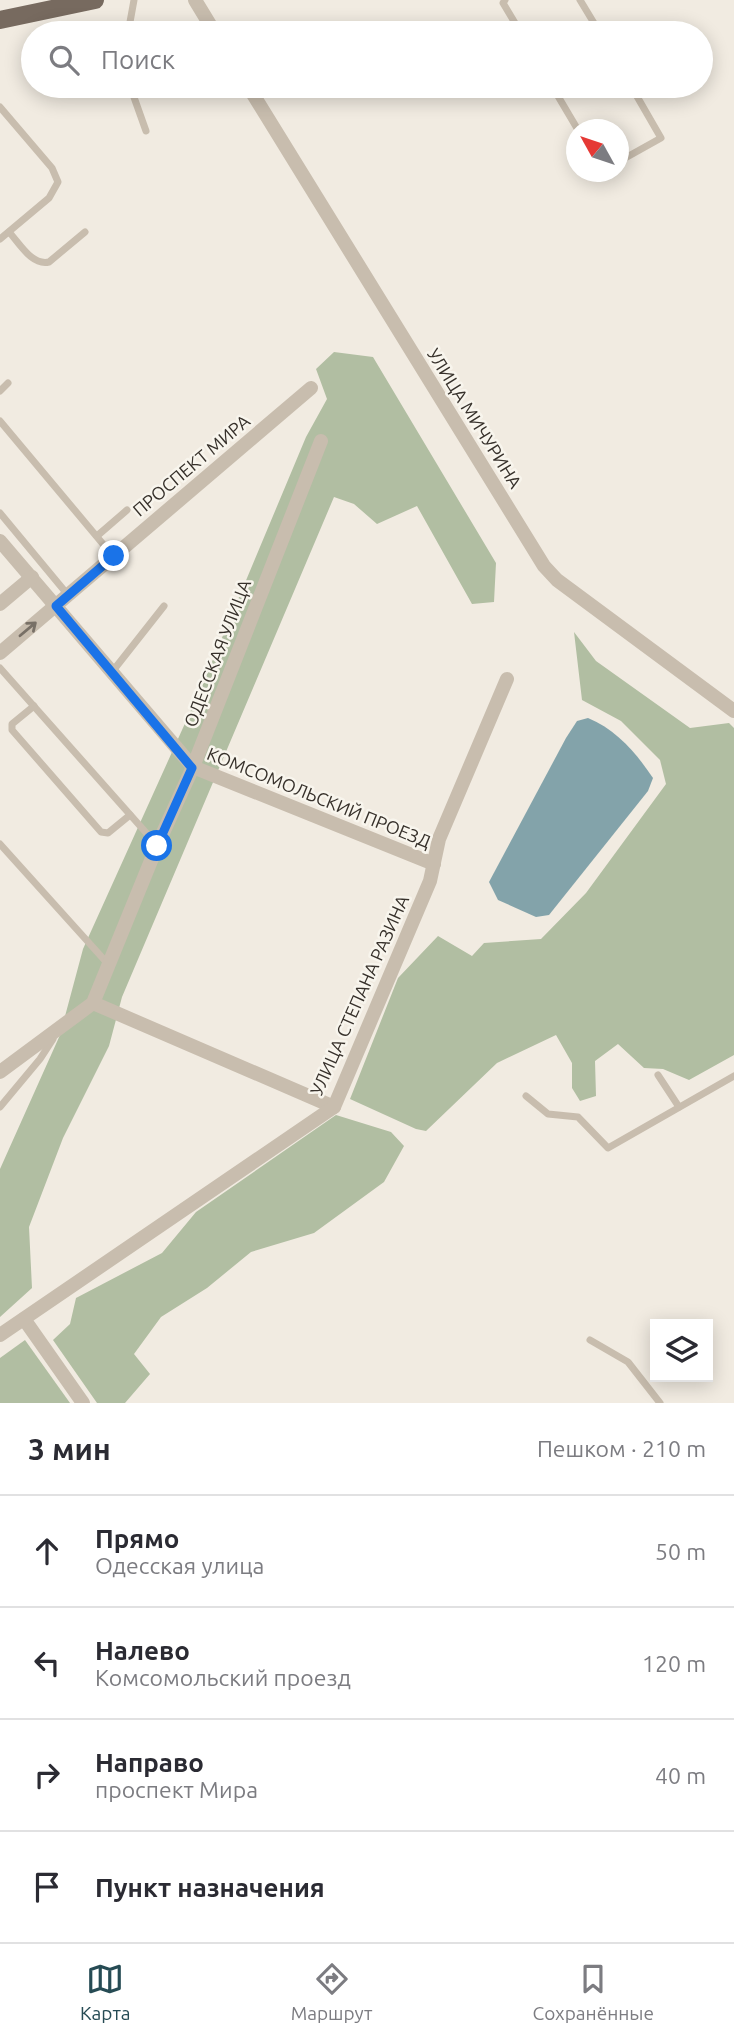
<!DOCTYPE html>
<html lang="ru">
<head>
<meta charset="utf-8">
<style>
	:root { --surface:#fff; --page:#f7f7f7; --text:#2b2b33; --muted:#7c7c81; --line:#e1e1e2; --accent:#264b54 }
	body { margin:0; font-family:Ubuntu,sans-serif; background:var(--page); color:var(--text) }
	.controls { position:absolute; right:21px; bottom:21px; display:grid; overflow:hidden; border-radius:0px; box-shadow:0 4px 18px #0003 }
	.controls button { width:63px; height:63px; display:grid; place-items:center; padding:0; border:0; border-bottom:2px solid var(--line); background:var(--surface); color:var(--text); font:35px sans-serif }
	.compass { position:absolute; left:566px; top:119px; width:63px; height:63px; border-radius:50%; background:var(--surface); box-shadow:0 4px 18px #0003; rotate:310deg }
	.stop { position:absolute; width:21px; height:21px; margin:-16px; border:5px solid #1a73e8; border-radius:50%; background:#fff }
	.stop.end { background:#1a73e8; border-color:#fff; box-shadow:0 2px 7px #0008 }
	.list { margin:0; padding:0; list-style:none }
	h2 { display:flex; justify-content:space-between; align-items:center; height:91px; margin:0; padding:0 28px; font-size:30px }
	h2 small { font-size:23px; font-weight:400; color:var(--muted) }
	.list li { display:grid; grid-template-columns:46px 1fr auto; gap:21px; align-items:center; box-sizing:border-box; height:112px; padding:0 28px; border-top:2px solid var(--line) }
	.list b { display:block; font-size:26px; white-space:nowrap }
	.list p { margin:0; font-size:23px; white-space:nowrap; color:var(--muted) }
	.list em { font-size:23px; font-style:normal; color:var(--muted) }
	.icon { flex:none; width:38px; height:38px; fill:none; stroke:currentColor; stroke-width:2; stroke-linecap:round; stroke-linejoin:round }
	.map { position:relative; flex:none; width:734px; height:1403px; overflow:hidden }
	.search { position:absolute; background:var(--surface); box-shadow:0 4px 18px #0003; left:21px; right:21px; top:21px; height:77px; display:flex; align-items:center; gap:18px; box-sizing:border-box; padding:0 24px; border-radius:38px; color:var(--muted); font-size:26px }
	.sheet { height:539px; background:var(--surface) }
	nav { display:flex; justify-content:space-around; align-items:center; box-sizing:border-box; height:98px; border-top:2px solid var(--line); background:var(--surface); font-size:19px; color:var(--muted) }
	nav a { display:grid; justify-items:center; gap:4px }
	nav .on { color:var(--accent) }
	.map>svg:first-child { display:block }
	.green { fill:#b1bea2 }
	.water { fill:#83a3aa }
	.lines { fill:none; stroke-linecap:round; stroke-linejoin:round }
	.service { stroke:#c8bdae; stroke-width:7 }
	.minor { stroke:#c8bdae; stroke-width:14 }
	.primary { stroke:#776a5f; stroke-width:18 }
	.oneway { stroke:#787066 }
	.route { stroke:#1a73e8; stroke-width:9 }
	.labels { text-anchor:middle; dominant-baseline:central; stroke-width:5; stroke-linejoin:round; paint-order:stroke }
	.street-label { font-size:18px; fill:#37312b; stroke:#f8f5ed }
</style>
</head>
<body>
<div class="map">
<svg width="734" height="1403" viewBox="0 0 734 1403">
	<rect width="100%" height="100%" fill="#f1ebe1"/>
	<g class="green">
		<polygon points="334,352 373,357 496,563 494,602 472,604 417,506 377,524 354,504 334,497 122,997 109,1046 63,1138 29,1227 32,1288 0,1317 0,1169 60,1035 83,949 201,688 306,437 327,399 316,369"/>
		<polygon points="574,632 596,661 690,728 729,723 734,728 734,1055 689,1080 663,1069 644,1068 618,1044 595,1061 596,1096 580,1101 572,1088 572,1063 556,1035 497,1063 426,1131 416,1129 350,1099 398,978 438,936 472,956 484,943 541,939 586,893 666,784 660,760 621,721 582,700"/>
		<polygon points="336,1115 391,1132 404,1146 384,1182 314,1233 251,1252 207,1288 161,1317 134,1354 150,1374 125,1403 97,1403 53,1340 70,1324 76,1298 162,1253 196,1212"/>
		<polygon points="25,1340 70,1403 0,1403 0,1358"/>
	</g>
	<path class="water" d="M588,718c29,12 48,35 65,60l-5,13 -99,124 -13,2 -38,-17 -9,-18 77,-144 11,-17z"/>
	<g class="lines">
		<g class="service">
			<polyline points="505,0 503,3 521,33"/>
			<polyline points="580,0 600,33"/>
			<polyline points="128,33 134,0"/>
			<polyline points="130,86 146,131"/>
			<polyline points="552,86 578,130"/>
			<polyline points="0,107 52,168 58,182 49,198 0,239"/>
			<polyline points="618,162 661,138 631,86"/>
			<path d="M9,232c11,12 23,34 40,30l36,-30"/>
			<polyline points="0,391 8,383"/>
			<polyline points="0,421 113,556"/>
			<polyline points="0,513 68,595"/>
			<polyline points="97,536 127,510"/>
			<polyline points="0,668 157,845"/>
			<polyline points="112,672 164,606"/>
			<polyline points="34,706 12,724 12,730 101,832 108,833 130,815"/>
			<polyline points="0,844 108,964"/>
			<polyline points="658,1075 679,1107"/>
			<polyline points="526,1096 548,1114 578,1117 608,1148 734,1076"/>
			<polyline points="0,1107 40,1059 53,1039"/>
			<polyline points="590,1340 628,1362 660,1403"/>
		</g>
		<g class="minor">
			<polyline points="195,0 215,33"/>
			<polyline points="248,86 544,566 557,580 734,711"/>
			<polyline points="0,541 193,767 434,864"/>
			<polyline points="0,604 32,577"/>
			<polyline points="0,653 311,388"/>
			<polyline points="93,1003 334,1107"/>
			<polyline points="0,1072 93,1003 157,846 193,767 321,441"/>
			<polyline points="24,1319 83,1403"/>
			<polyline points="0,1335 334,1107 430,881 439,839 507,679"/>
		</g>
		<polyline class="primary" points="0,20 95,0"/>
	</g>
	<defs><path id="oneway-shaft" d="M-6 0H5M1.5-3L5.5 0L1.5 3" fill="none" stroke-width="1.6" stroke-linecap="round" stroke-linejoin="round" transform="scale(1.75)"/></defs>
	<use class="oneway" href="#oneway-shaft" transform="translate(28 629) rotate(-40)"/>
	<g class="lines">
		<polyline class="route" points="114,556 56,606 192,768 157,846"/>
	</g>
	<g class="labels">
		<g class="street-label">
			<text transform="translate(475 418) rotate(58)">УЛИЦА МИЧУРИНА</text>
			<text transform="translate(191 465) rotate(-40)">ПРОСПЕКТ МИРА</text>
			<text transform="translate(217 653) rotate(-69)">ОДЕССКАЯ УЛИЦА</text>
			<text transform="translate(319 797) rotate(22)">КОМСОМОЛЬСКИЙ ПРОЕЗД</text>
			<text transform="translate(359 995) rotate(-66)">УЛИЦА СТЕПАНА РАЗИНА</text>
		</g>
	</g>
</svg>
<div class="controls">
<button><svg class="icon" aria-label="layers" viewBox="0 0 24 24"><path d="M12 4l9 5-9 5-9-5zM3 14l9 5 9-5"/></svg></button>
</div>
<svg class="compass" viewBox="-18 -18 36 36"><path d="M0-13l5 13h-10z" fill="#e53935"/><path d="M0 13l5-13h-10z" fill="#7c7c81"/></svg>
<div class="stop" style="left:157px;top:846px"></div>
<div class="stop end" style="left:114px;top:556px"></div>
<div class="search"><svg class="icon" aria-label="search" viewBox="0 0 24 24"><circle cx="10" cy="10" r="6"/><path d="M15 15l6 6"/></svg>Поиск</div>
</div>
<section class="sheet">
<h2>3 мин<small>Пешком · 210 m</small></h2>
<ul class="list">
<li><svg class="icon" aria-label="ahead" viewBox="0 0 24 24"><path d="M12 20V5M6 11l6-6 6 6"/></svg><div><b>Прямо</b><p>Одесская улица</p></div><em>50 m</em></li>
<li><svg class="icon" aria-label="left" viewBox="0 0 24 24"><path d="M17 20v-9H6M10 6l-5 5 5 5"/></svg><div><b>Налево</b><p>Комсомольский проезд</p></div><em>120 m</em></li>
<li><svg class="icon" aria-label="right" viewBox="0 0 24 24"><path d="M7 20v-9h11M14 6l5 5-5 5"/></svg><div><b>Направо</b><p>проспект Мира</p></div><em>40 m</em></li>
<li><svg class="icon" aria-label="arrive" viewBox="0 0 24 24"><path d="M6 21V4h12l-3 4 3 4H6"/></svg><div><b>Пункт назначения</b></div></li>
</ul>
</section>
<nav>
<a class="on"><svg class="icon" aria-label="map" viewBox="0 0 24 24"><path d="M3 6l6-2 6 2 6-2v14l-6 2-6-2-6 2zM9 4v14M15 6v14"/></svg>Карта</a>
<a><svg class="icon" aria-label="directions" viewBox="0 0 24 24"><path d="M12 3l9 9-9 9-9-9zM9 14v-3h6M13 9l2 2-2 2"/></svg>Маршрут</a>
<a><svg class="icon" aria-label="saved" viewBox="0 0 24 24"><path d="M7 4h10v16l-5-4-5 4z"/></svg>Сохранённые</a>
</nav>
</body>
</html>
